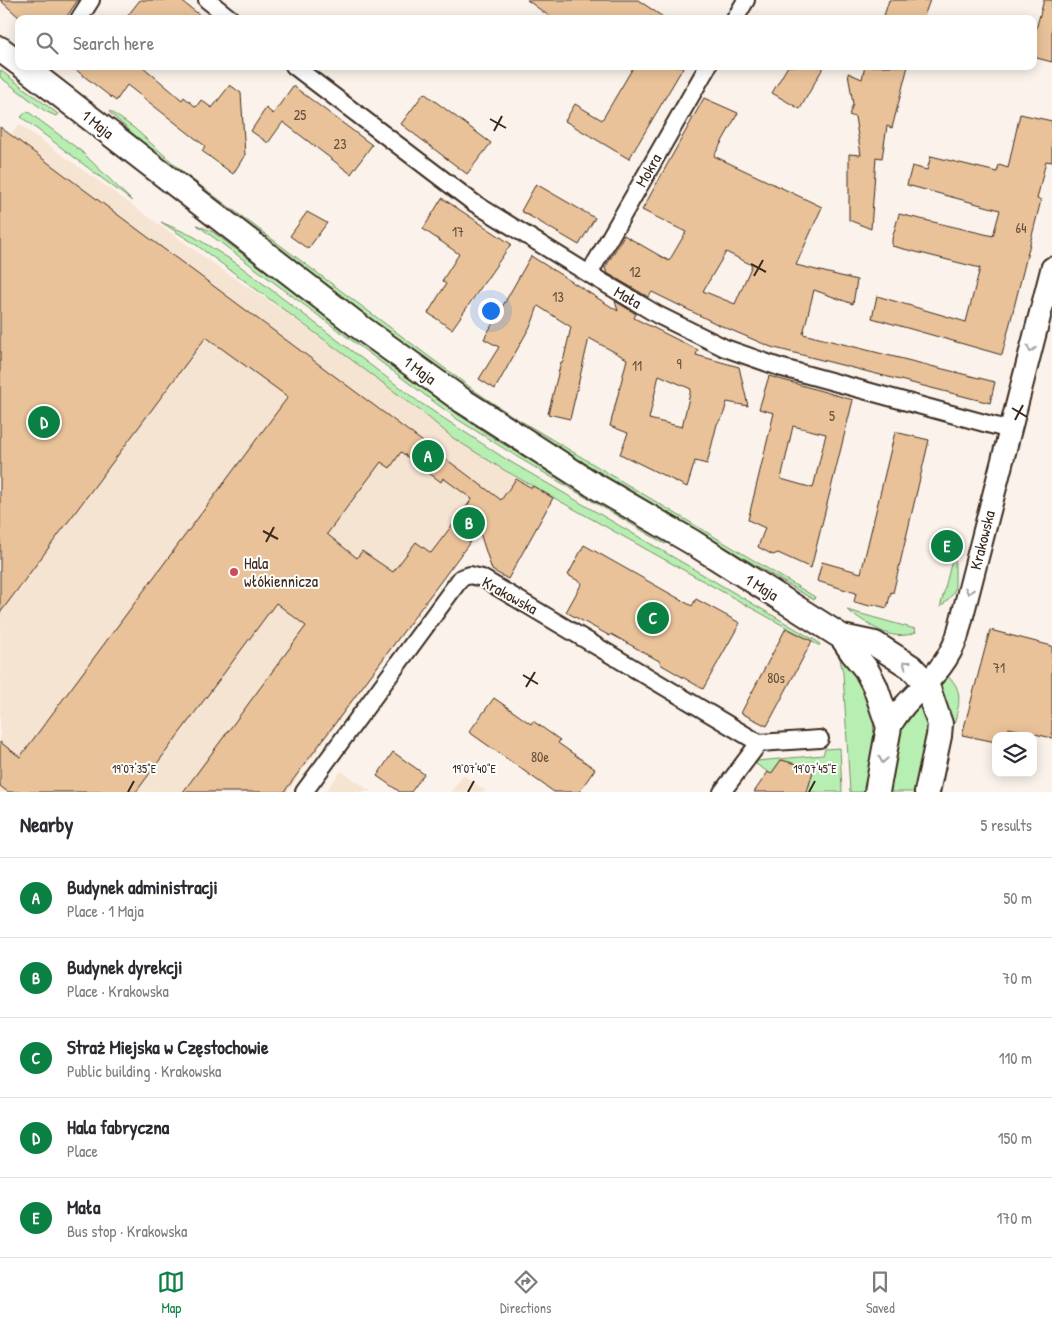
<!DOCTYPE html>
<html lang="en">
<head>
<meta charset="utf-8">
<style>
	:root { --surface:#fff; --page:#f7f7f7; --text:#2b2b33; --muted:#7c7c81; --line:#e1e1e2; --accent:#0b8043 }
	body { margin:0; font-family:"Patrick Hand",sans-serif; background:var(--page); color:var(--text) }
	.controls { position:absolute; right:15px; bottom:15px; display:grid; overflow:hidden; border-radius:10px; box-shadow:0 2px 12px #0003 }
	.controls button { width:45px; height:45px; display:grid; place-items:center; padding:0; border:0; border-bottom:1px solid var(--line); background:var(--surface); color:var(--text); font:25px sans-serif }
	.you { position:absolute; left:490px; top:310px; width:18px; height:18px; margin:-12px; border:4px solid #fff; border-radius:50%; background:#1a73e8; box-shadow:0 0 0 8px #1a73e833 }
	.badge { display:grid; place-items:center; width:32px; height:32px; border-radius:50%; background:var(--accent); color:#fff; font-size:16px; font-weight:700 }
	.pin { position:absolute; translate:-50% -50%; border:2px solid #fff; box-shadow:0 1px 5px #0006 }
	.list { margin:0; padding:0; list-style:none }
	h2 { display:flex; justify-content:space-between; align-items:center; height:65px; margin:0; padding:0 20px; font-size:21px }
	h2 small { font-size:16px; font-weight:400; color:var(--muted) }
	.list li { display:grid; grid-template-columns:32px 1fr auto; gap:15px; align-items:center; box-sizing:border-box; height:80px; padding:0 20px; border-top:1px solid var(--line) }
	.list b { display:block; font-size:19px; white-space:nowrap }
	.list p { margin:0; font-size:16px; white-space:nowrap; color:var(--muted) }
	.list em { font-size:16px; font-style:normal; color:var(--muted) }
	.icon { flex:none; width:28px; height:28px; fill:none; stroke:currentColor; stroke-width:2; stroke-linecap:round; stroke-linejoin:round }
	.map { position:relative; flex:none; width:1052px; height:792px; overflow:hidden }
	.search { position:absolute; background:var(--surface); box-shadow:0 2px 12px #0003; left:15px; right:15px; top:15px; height:55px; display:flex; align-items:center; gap:12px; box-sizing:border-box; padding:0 18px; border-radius:10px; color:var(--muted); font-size:19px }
	.sheet { height:465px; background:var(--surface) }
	nav { display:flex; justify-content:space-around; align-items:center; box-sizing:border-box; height:70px; border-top:1px solid var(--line); background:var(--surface); font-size:14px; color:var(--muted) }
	nav a { display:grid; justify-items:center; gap:2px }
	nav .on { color:var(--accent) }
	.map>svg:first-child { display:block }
	.built { fill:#f6e4d2 }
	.green { fill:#b7efb2; stroke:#798c68 }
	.building { fill:#e9c299; stroke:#3b2a1e; fill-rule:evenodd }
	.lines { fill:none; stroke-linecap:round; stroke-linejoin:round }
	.minor-casing { stroke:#3b2a1e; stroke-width:20 }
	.tertiary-casing { stroke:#3b2a1e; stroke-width:25 }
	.secondary-casing { stroke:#3b2a1e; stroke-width:28 }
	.minor { stroke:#fff; stroke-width:16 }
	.tertiary { stroke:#fff; stroke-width:21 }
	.secondary { stroke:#fff; stroke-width:24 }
	.oneway { stroke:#a79f9a }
	.ticks { fill:none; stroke:#3b2a1e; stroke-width:2 }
	.poi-dot { fill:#d1495b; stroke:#fff; stroke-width:2 }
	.labels { text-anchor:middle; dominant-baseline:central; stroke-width:4; stroke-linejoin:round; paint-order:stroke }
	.number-label { font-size:14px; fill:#66503d }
	.street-label { font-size:16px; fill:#3b2a1e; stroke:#fff }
	.poi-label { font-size:16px; fill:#3b2a1e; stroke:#fff; text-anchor:start }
	.ticks-label { font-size:12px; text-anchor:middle; fill:#3b2a1e; stroke:#fff; stroke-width:4; stroke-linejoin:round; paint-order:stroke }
</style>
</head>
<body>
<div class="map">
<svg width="1052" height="792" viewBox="0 0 1052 792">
	<rect width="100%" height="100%" fill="#fbf3eb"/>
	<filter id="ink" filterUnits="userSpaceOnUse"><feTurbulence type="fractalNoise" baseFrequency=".02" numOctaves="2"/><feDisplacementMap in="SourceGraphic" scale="10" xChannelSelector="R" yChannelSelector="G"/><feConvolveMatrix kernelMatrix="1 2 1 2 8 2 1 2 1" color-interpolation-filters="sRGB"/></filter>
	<g filter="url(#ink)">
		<g class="built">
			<polygon points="19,124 220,268 285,312 516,479 287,792 0,792 0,147"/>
			<polygon points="341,771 372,792 373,792 325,792"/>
			<polygon points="463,775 487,792 451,792"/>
		</g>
		<g class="green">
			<polygon points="0,70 58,114 56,116 45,111 0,77"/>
			<polygon points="27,111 81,151 132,201 21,117"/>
			<polygon points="110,111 134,128 185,174 475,391 511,415 815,597 814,600 536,434 446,376 171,168 109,112"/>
			<polygon points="161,222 193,236 236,263 419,402 504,458 818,642 820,645 818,645 504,470 453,438 422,412 195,244"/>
			<polygon points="197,225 213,232 456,413 498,441 667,541 665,544 519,458 457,419"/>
			<polygon points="955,548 955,589 952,595 940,608"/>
			<path d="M847,610l68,19 1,3c-26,12 -48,-9 -69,-22z"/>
			<path d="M836,645c24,26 41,61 37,98 -1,16 -5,33 -8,49h-15l-7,-119 -3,-14 -7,-12z"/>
			<path d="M948,677c20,14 7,40 3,59l-6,-34 -7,-14 1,-3z"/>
			<polygon points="922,700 930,735 918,792 889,792 900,734 908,715"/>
			<polygon points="840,748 842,792 807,792 813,768 781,760 771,774 756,764 757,761 823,755 825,749"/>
		</g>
		<g class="building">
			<polygon points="0,0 78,0 65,19 21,19"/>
			<polygon points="140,0 180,0 205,19 125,19"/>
			<polygon points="527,0 638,0 666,19 553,19"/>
			<polygon points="889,0 930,0 923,19 883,19"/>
			<polygon points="1044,0 1052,0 1052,62 1033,57 1033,40"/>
			<polygon points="71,66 142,66 182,100 184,97 196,107 201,100 212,108 230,85 241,93 245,155 233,174 202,151 205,146 127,85 116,101"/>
			<polygon points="634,66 684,66 629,159 565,121 575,104 602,120"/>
			<polygon points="788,66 824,66 800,109 772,93"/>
			<polygon points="865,66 908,66 892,128 887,126 882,158 876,157 871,229 849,220 849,154 861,155 855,117 849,115 853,104 848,73 862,79"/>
			<polygon points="293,86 372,145 351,174 283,122 268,143 251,131 266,108 273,114"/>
			<polygon points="424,93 491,143 467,174 401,124"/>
			<path d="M704,98l34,15 -24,43 108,51 -26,58 61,15 -4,24 -39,-14 -11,44 192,48 -5,21 -219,-56 -54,-23 -65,-32 -4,5 -41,-24 -2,-5 19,-33 45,26 17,-29 -44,-22zM726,252l26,13 -17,39 -32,-13z"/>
			<polygon points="1020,114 1052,121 1052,162 1046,161 1037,199 1041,200 1002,355 872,318 877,296 966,322 980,268 892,246 892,239 899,214 993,236 1000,210 907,185 912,166 927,170 931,156 997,172 999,165 1008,168"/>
			<path d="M0,127l501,373 15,-21 16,9 1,-2 20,12 -45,81 -16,-9 -13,-40 -195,262h-101l123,-166 -30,-23 -140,189h-128l-8,-6v-44l20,15 268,-360 -82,-60 -206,276zM401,452l40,30 2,-4 29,21 -41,54 -15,-11 -23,30 -31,-21 -5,7 -30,-24 54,-72 9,6z"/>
			<polygon points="536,184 595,218 579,245 521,211"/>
			<polygon points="442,198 511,244 452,329 428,313 446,284 442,281 459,254 423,229"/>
			<polygon points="307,212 327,223 308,249 290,236"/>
			<path d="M531,256l87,55 -3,-10 21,13 -2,4 64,32 -2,5 43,12 9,39 -21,-4 -4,14 -6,8 -10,40 -12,-3 -8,26 -67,-33 8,-21 -18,-7 17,-67 -38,-21 -19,81 -22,-5 13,-52h2l8,-35 -33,-21 -6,17 -37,66 -16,-10 20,-32 -15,-8zM659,375l32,14 -9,38 -33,-8z"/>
			<path d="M769,376l84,24 -42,168 -33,-15 -5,2 -15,-8 7,-19 -17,-8 26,-107 -15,-4zM793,426l33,8 -13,54 -32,-9z"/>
			<polygon points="895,432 929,440 893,593 891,592 887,608 871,604 870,606 854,602 856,593 817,581 822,562 861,573"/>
			<polygon points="584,545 692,606 696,599 740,623 703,689 660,664 661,662 611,634 610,636 566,612 582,583 568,575"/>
			<polygon points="786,628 812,641 767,726 741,713"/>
			<polygon points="990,630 1052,646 1052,738 1009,728 1007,736 996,736 996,742 962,735"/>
			<polygon points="494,698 531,724 533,721 560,740 558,743 595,769 579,792 554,792 469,732"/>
			<polygon points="393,752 424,774 411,792 400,792 377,776"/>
			<polygon points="781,760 814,768 807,792 754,792 768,772 771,774"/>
		</g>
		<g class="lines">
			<g class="minor-casing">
				<g id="minor">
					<polyline points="207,0 231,19"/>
					<polyline points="79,19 91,0"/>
					<polyline points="735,19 746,0"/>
					<polyline points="294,66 474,203 589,274 658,315 725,348 779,367 1010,430"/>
					<polyline points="589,274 708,66"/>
					<polyline points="304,792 461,578 470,575 482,578 759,743 820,739"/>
					<polyline points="722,792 759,743"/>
				</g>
			</g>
			<g class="tertiary-casing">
				<path id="tertiary" d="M889,727c5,-7 10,-15 16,-22 21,-23 41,-37 52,-68l95,-369"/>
			</g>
			<g class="secondary-casing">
				<g id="secondary">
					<polyline points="0,49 19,63"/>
					<polyline points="23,66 360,327 463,401 592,484 692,542 842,637 875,644 911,667 926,683 940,724 939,736 927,792"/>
					<polyline points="842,637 853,653 866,669 875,686 889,727 877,792"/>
				</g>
			</g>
			<use href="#minor" class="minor"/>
			<use href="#tertiary" class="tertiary"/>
			<use href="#secondary" class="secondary"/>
		</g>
		<defs><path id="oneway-chevron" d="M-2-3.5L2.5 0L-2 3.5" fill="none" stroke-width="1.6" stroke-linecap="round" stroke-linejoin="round" transform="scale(1.25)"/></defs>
		<g class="oneway">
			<use href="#oneway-chevron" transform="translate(1031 349) rotate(105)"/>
			<use href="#oneway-chevron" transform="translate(969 591) rotate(104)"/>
			<use href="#oneway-chevron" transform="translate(906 664) rotate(-143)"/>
			<use href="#oneway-chevron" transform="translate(883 760) rotate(100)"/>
		</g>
	</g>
	<path class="ticks" d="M490,119l16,9M494,131l8,-15M751,264l15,8M754,276l9,-16M1012,408l15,9M1015,420l8,-15M263,531l15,8M266,542l8,-15M523,675l15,9M526,687l9,-15M128,792l6,-11M468,792l6,-11M809,792l6,-11"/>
	<circle class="poi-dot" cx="234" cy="572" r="5"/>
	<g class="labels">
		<g class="number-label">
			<text x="300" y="114">25</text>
			<text x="340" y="143">23</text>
			<text x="1021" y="227">64</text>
			<text x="458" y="231">17</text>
			<text x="635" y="271">12</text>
			<text x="558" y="296">13</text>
			<text x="679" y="363">9</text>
			<text x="637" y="365">11</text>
			<text x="832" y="415">5</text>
			<text x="999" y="667">71</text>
			<text x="776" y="677">80s</text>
			<text x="540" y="756">80e</text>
		</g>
		<g class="street-label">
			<text transform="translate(98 124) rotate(38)">1 Maja</text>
			<text transform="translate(648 170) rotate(-60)">Mokra</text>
			<text transform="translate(628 297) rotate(30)">Mała</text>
			<text transform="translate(420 370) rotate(36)">1 Maja</text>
			<text transform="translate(982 540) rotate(-76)">Krakowska</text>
			<text transform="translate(762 587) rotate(32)">1 Maja</text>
			<text transform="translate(510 595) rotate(29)">Krakowska</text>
		</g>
		<g class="poi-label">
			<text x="244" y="563">Hala<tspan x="244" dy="18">włókiennicza</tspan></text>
		</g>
	</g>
	<g class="ticks-label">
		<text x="134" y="773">19°07'35"E</text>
		<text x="474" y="773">19°07'40"E</text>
		<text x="815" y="773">19°07'45"E</text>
	</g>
</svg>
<div class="controls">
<button><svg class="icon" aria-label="layers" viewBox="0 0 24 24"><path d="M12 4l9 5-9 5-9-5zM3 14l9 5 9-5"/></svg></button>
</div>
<div class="you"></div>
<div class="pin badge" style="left:428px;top:456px">A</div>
<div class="pin badge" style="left:469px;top:523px">B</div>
<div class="pin badge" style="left:653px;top:618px">C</div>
<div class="pin badge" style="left:44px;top:422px">D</div>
<div class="pin badge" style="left:947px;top:546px">E</div>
<div class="search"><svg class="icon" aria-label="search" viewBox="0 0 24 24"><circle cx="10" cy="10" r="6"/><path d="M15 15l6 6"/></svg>Search here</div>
</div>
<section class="sheet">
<h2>Nearby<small>5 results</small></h2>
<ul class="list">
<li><span class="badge">A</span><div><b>Budynek administracji</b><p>Place · 1 Maja</p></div><em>50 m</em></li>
<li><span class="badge">B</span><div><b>Budynek dyrekcji</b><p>Place · Krakowska</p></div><em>70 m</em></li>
<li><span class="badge">C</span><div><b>Straż Miejska w Częstochowie</b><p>Public building · Krakowska</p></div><em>110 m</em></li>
<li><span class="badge">D</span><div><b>Hala fabryczna</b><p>Place</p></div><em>150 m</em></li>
<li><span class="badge">E</span><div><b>Mała</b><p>Bus stop · Krakowska</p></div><em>170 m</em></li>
</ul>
</section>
<nav>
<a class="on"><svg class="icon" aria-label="map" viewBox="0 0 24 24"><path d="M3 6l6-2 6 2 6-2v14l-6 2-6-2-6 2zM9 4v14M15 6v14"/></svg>Map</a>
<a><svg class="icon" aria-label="directions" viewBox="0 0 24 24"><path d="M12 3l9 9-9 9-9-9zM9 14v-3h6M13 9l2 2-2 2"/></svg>Directions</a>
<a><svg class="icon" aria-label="saved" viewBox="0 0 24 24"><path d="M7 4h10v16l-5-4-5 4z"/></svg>Saved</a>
</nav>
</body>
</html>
